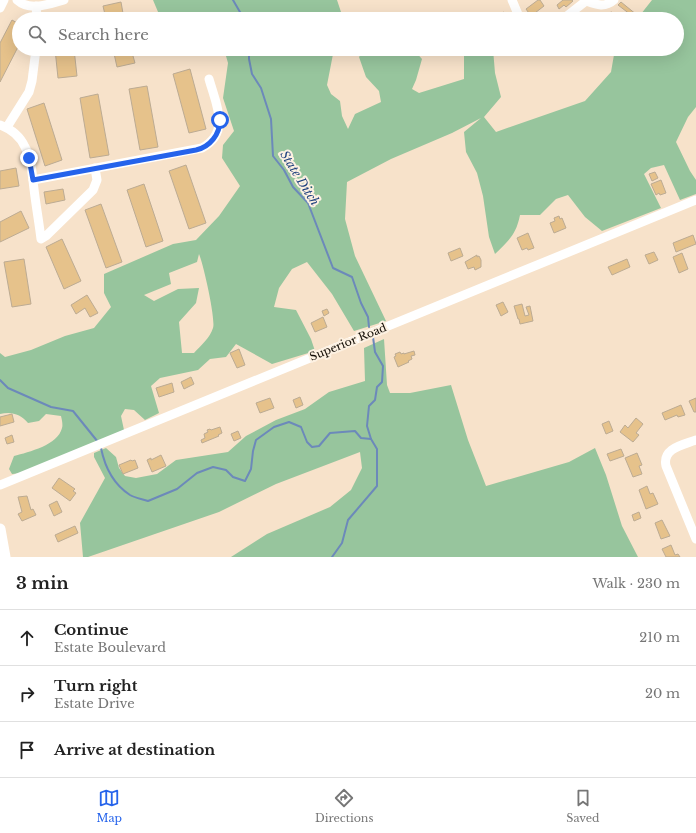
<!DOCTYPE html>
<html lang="en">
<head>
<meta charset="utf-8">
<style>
	:root { --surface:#fff; --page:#f2f2f2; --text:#222; --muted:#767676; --line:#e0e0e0; --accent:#2563eb }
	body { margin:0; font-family:"Libre Baskerville",serif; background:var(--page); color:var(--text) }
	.stop { position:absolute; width:12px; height:12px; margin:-9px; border:3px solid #2563eb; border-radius:50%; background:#fff }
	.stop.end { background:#2563eb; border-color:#fff; box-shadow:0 1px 4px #0008 }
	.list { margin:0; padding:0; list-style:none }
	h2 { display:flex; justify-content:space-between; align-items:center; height:52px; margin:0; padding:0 16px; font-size:17px }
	h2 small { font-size:13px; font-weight:400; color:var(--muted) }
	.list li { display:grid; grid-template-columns:26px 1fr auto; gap:12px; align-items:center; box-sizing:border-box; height:56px; padding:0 16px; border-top:1px solid var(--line) }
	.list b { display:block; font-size:15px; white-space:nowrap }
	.list p { margin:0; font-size:13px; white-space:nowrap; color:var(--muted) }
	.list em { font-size:13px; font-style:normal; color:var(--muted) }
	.icon { flex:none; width:22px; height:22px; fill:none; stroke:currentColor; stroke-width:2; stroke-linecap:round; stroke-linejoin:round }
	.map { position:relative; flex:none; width:696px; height:557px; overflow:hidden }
	.search { position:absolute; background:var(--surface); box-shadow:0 4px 16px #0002; left:12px; right:12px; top:12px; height:44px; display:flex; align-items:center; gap:10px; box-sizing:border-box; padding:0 14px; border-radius:22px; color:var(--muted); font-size:15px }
	.sheet { height:220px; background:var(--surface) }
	nav { display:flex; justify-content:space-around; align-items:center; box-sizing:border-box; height:56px; border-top:1px solid var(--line); background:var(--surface); font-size:11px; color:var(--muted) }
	nav a { display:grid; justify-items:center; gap:2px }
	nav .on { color:var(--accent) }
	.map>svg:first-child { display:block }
	.green { fill:#97c59d; fill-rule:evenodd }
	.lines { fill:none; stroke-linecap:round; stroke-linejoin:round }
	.stream { stroke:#6c89ba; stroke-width:2 }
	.building { fill:#e6c28b; stroke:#bcab93 }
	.minor { stroke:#fff; stroke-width:9 }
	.major { stroke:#fff; stroke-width:11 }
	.route { stroke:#2563eb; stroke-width:5 }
	.labels { text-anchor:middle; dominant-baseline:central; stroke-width:4; stroke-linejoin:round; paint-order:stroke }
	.street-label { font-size:11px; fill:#130d05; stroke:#fdf1e2 }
	.water-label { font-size:12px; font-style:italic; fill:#1c3f7d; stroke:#fdf1e2 }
</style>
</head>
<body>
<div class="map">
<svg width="696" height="557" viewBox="0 0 696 557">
	<rect width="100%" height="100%" fill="#f7e2ca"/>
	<g class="green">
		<polygon points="153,0 337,0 342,15 341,19 161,19"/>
		<path d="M652,0h44v107l-8,10 -12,25 14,29 6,9v14l-16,6 -16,-35 -13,3 -7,6 17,34 -59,23 -17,-14 -17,-22 -12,4 -16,16h-20c-4,20 -11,25 -25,39l-6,-17 -6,-41 -6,-23 -11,-21 -2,-20 17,-14 -29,15 -61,26 -44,23 -2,37 10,37 31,65 -32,10 -22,-37 -25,-32 -15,7 -13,19 -5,19 22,3 15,29 4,12 -43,13 -36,-20 -10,13 -16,2 -12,11 -38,8 -9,8 8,27 -14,7 -11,-10 -9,-1 -4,7 3,14 -101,43 -11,1 -3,-5 5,-13c15,-4 44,-11 48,-28 1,-3 0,-8 -1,-12l-15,-2 -7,7 -11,2c-7,-9 -17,-12 -28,-9v-61l5,4 26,-7 34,-14 29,-8 17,-21 -7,-14v-19l69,-30 23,-4 23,-24 21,-30 -18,-28 1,-13 11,-14 -11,-33 5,-35 -4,-14h110l-7,36 4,9 9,7 2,15 6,13 7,-15 26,-12 -2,-11 -13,-14 -7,-20 6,-8h48l9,10 -6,21 -4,9 7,4 45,-14v-30h29l2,24 6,24 -17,20 12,15 89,-31 26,-29 4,-23h62v-30h-40zM199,254c4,9 17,65 14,74 -3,10 -12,17 -19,25h-12l-3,-31 17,-19 3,-15 -21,1 -24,12 -10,-6 27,-11 -2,-11 28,-11z"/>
		<polygon points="384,339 387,385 390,393 410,393 451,385 468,440 486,486 569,462 595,448 606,475 622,526 638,557 231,557 267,534 330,507 351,490 362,468 360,452 276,484 219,512 88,557 83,557 80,523 105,478 94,457 94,453 106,448 116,457 119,468 125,476 136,478 157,474 176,460 228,452 246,436 276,420 305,409 329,392 365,381 364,348"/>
	</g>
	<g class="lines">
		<g class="stream">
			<polyline points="233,0 244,19"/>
			<polyline points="249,49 249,59 252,74 261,88 271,119 273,156 284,170 293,187 308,203 333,268 352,277 361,303 368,317 369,327"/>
			<polyline points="0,380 8,388 51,407 73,411 98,442"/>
			<path d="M101,448c4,20 12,36 29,47 5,3 12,4 18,6l29,-12 20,-16 16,-6 13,3 7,7 12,4 6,-12 2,-18 3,-11 18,-13 15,-5 12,5 6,15 5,5 7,-1 11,-13 25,-2 6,7 10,1"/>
			<polyline points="332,557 342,543 348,520 377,486 377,449 371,439 367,426 369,406 375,400 377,387 382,382 383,366 375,352 373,337"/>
		</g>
	</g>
	<g class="building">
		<polygon points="538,0 540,0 544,6 531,16 526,9"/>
		<polygon points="563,0 572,0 573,1 566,7 564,5 559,9 557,5"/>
		<polygon points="121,2 124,19 106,19 103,6"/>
		<polygon points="621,2 637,15 635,18 618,5"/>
		<polygon points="504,12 508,19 498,19 496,16"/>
		<polygon points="612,12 615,19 610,19 608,13"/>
		<polygon points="71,15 71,19 52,19 52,17"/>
		<polygon points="12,20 19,24 19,45 0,82 0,43"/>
		<polygon points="55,49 74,49 77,76 58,78"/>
		<polygon points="113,49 131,49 135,63 117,67"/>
		<polygon points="190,69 206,129 189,133 173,74"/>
		<polygon points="147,86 158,147 140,150 129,89"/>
		<polygon points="98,94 109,155 90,158 80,98"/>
		<polygon points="44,103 62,160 45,166 27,109"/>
		<polygon points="186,165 206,223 189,229 169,171"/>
		<polygon points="16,168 19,186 0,189 0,171"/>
		<polygon points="655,172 658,178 652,181 649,174"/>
		<polygon points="661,180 666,193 660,195 659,193 656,195 651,184"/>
		<polygon points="144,184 163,241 146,247 127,190"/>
		<polygon points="63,189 65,200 46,204 44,192"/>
		<polygon points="101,204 122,262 106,268 85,210"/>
		<polygon points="21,211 29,228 0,242 0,222"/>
		<polygon points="559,216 560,219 562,218 566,228 554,233 550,223 555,221 554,218"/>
		<polygon points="528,233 534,248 528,250 527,248 522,250 517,238"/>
		<polygon points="693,235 696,244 676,252 673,243"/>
		<polygon points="62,239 81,281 64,289 46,247"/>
		<polygon points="460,248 463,256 451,261 448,253"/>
		<polygon points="654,252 658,260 649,264 645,255"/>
		<polygon points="682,253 688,269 679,273 673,257"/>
		<polygon points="477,255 477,257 479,256 481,260 481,267 475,270 474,267 468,269 465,262"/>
		<polygon points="24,259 31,304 12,307 4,262"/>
		<polygon points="627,259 630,267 612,275 608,267"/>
		<polygon points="87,295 98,313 90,317 85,308 76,314 71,305"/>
		<polygon points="503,302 508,312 501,316 496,305"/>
		<polygon points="522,304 525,316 529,315 526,307 530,306 533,321 520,324 519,319 518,319 514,306"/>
		<polygon points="327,309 329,313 324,316 322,311"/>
		<polygon points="323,317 327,327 315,332 311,323"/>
		<polygon points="239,349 245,365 237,368 230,353"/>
		<polygon points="414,351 415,355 411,356 412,359 408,361 409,362 398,367 394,357 396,356 395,354 400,352 401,354 404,353 404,354"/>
		<polygon points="191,377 194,384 184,389 181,382"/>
		<polygon points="172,383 174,392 159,397 156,388"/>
		<polygon points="300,397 303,405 296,408 293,400"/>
		<polygon points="270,398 274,408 260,413 256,403"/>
		<polygon points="696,398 696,412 694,412 689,401"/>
		<polygon points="681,405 685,415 678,417 677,415 665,420 662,413"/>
		<polygon points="12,414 14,422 0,426 0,417"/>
		<polygon points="636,418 643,424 636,433 639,435 633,442 620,432 625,425 628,428"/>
		<polygon points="609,421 613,431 606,434 602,424"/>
		<polygon points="220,427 222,433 218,435 219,436 202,443 201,440 205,438 204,434 208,432 207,430 210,429 211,430"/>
		<polygon points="238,431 241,438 234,441 231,434"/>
		<polygon points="12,435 14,442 7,444 5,438"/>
		<polygon points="621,449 624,456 610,461 607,454"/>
		<polygon points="637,453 642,465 639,466 642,474 633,477 625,458"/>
		<polygon points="161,455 166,466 152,472 147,460 151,458 151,460"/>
		<polygon points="131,460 132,461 135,460 138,468 123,474 119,465"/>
		<polygon points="59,478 75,489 73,491 76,493 70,501 52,488"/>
		<polygon points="647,486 650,494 653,493 658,504 646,509 639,490"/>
		<polygon points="27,496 31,510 33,509 36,515 22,521 18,514 22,512 18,497"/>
		<polygon points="57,501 62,512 54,516 49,505"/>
		<polygon points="639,512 641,518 634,521 632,515"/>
		<polygon points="662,520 670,536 661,539 655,523"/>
		<polygon points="75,526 78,533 58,542 55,535"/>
		<polygon points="671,545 675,555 678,554 680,557 666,557 662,549"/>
	</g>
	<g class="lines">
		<g class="minor">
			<path d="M17,0c13,12 32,4 47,0"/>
			<polyline points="512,0 520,19"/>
			<polyline points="36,6 37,19"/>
			<polyline points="0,8 4,0"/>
			<path d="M563,19l23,-18c11,4 19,7 28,-1"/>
			<path d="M0,125c11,4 20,11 25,22 7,12 7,28 9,42 2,17 5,33 7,50l5,-3 47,-46 4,-10 -2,-12"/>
			<polyline points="7,127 29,92 32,81 36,49"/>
			<path d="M33,180l169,-32c29,-16 14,-44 7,-69"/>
			<path d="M696,440c-13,5 -34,8 -30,26l30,73"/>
			<polyline points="0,485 696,200"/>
		</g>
		<polyline class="major" points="0,529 5,557"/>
	</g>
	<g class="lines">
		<path class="route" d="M29,158l4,22 163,-30c14,-3 24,-16 24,-30"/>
	</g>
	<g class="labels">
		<g class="street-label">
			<text transform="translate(348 342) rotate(-22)">Superior Road</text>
		</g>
		<g class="water-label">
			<text transform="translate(300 178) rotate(58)">State Ditch</text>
		</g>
	</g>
</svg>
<div class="stop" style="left:220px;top:120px"></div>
<div class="stop end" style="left:29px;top:158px"></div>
<div class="search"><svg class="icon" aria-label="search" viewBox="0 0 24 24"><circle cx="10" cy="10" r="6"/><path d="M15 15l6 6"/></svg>Search here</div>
</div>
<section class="sheet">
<h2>3 min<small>Walk · 230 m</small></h2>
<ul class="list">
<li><svg class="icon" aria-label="ahead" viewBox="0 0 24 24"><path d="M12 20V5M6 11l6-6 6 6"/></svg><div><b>Continue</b><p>Estate Boulevard</p></div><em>210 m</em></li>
<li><svg class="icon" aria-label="right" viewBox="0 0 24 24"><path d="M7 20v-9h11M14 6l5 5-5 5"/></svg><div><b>Turn right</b><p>Estate Drive</p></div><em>20 m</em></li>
<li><svg class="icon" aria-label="arrive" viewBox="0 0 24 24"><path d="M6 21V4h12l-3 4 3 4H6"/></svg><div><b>Arrive at destination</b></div></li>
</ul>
</section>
<nav>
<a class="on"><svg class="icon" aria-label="map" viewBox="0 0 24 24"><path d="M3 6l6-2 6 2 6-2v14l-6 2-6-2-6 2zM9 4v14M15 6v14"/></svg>Map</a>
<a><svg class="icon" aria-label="directions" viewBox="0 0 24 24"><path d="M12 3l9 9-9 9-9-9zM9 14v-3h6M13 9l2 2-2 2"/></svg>Directions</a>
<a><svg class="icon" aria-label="saved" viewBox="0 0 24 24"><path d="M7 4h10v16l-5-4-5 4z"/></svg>Saved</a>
</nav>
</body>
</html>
